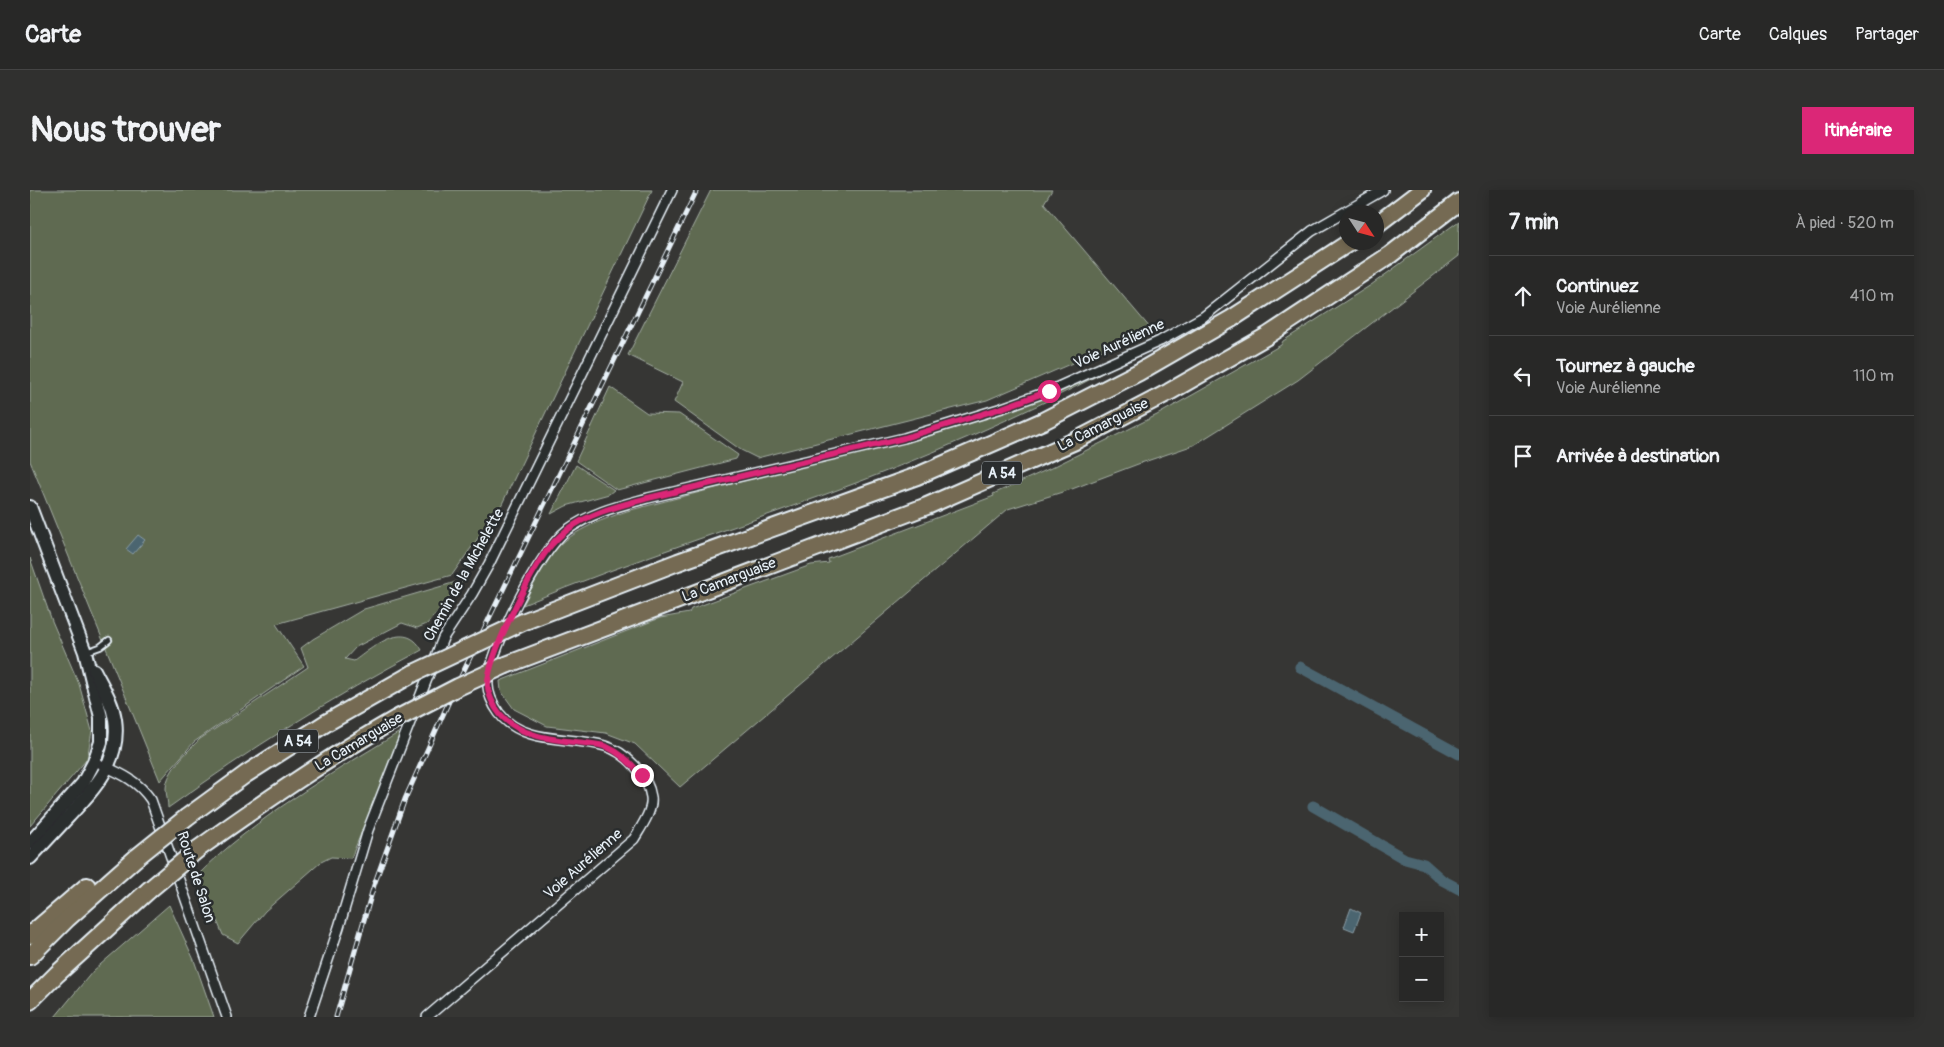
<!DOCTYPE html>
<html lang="fr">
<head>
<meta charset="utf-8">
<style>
	:root { --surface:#282827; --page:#30302f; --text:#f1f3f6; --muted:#a5a6a7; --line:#444; --accent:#db2777 }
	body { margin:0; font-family:Pangolin,sans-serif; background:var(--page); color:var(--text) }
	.controls { position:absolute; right:15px; bottom:15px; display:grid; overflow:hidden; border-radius:0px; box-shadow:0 2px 12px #0003 }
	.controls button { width:45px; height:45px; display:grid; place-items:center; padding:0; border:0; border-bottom:1px solid var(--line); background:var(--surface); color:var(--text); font:25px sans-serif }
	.compass { position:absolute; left:1309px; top:15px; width:45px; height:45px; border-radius:50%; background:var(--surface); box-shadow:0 2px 12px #0003; rotate:126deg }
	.stop { position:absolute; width:15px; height:15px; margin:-11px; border:4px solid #db2777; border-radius:50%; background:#fff }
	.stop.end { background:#db2777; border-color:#fff; box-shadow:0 1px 5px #0008 }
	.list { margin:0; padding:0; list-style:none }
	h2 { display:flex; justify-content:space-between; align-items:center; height:65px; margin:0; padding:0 20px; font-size:21px }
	h2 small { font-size:16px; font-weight:400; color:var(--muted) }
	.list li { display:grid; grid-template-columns:32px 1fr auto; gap:15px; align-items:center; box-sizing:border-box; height:80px; padding:0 20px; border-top:1px solid var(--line) }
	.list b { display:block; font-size:19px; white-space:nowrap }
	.list p { margin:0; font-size:16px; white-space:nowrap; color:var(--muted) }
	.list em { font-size:16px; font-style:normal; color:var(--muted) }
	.icon { flex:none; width:28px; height:28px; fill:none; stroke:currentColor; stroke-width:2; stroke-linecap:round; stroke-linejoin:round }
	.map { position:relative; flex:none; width:1429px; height:827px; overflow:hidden; border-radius:0px }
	header { display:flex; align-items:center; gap:30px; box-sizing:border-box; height:70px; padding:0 25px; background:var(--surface); border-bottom:1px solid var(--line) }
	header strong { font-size:24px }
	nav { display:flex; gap:28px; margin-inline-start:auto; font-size:18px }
	.intro { display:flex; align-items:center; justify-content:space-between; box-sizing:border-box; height:120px; padding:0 30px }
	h1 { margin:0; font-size:35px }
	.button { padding:12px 22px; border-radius:0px; background:var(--accent); color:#fff; font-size:18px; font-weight:700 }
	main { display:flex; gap:30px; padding:0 30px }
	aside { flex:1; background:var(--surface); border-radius:0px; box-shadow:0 2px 12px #0003 }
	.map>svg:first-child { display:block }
	.green { fill:#5f6a51; stroke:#a4aea4 }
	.water { fill:#4c6570; stroke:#8a9da6 }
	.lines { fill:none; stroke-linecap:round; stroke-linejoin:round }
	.canal { stroke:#4c6570; stroke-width:11 }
	.lane-casing { stroke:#e8f1f8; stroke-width:8 }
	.street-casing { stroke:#e8f1f8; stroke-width:12 }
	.secondary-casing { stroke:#e8f1f8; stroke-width:16 }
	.highway-casing { stroke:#e8f1f8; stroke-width:20 }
	.lane { stroke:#2a2d2e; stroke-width:4.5 }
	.street { stroke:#2a2d2e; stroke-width:9 }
	.secondary { stroke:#2a2d2e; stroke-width:12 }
	.highway { stroke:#746b52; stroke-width:16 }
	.rail-casing { stroke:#e8f1f8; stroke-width:5 }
	.rail { stroke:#2a2d2e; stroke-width:3; stroke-dasharray:9; stroke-linecap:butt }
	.highway-bridge-casing { stroke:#e8f1f8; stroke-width:20; stroke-linecap:butt }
	.highway-bridge { stroke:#746b52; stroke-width:16 }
	.route { stroke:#db2777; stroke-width:6 }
	.labels { text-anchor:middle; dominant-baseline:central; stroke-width:5; stroke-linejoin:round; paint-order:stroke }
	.shield { fill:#2a2d2e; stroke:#afb6bb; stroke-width:1 }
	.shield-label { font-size:14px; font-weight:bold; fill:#e8f1f8 }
	.street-label { font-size:15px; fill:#e8f1f8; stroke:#2a2d2e }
</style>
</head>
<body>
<header>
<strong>Carte</strong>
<nav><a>Carte</a><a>Calques</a><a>Partager</a></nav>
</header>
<div class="intro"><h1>Nous trouver</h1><a class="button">Itinéraire</a></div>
<main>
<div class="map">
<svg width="1429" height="827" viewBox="0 0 1429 827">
	<rect width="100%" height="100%" fill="#363634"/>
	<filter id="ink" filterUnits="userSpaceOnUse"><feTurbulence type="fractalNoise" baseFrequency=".02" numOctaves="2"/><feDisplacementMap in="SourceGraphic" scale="10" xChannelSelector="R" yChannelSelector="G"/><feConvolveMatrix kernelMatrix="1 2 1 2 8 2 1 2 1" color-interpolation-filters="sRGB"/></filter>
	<g filter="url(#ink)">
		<g class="green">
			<polygon points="0,0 622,0 472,314 422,385 246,434 274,476 164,552 130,591 0,271"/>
			<polygon points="681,0 1022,0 1014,13 1121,139 957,210 727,268 711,260 644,212 653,192 598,165"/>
			<polygon points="1429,31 1429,66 1268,190 1164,255 1108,274 1042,299 978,319 650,597 605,554 576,543 517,536 484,519 471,501 470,491 630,428 659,423 661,419 781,375 799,373 798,369 964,306 963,304 1021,278 1127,225 1251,155 1253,151 1341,95"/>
			<path d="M1112,162c-89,49 -183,91 -278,128 -113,43 -229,78 -341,125 9,-16 16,-35 27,-49 19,-25 49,-35 77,-45l282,-73 52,-15z"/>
			<polygon points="580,197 617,223 649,224 708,265 706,269 587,300 546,271"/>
			<polygon points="546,275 584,300 579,304 536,316 521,324"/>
			<polygon points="0,368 22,431 49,494 62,541 57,569 0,636"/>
			<path d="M426,392h6l-35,42 -10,4 -15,-5 -46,24 -11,12 9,2c19,-14 51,-42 68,-11 -88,46 -173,100 -254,158 0,-6 -2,-14 -2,-20 1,-18 22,-37 34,-49l108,-72 -7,-19 12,-9 51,-30z"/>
			<path d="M368,543h4l-51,125 -20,-1 -10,5 -56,49 -27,32 -15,-8 -25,-60c55,-56 133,-101 200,-142z"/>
			<polygon points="139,715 164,770 184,827 25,827 63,781"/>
		</g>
		<g class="water">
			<polygon points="108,345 115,350 103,364 96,359"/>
			<polygon points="1321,718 1331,723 1324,741 1314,737"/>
		</g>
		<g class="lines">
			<g class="canal">
				<polyline points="1270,477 1429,564"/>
				<polyline points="1283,616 1375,669 1394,674 1412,690 1429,699"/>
			</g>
			<g class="lane-casing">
				<polyline id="lane" points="56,462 70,457 79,450"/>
			</g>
			<g class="street-casing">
				<g id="street">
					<path d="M72,575c20,9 36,16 49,35l76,217"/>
					<polyline points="279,827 309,737 338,640 413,448 442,404 459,374 642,0"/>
					<path d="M397,827l207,-178c7,-12 19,-28 17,-42 -3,-21 -25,-45 -46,-51 -34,-10 -82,-1 -106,-33 -6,-8 -12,-21 -11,-31 3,-35 52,-132 79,-152 25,-18 52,-24 81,-32l256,-60 98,-30 47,-17 111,-50 43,-24 109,-86 71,-41"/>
				</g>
			</g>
			<g class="secondary-casing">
				<g id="secondary">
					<polyline points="0,317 55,462 71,527 71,552 64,572 53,593 0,653"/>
					<path d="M0,668c13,-14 26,-28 39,-42 26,-28 52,-55 46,-97 -3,-18 -13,-33 -21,-49"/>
				</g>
			</g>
			<g class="highway-casing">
				<g id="highway">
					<polyline points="1346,35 1392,0"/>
					<polyline points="495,431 648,372 887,286 1013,231 1109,182 1201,129 1320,52"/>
					<polyline points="476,475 897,316 1045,251 1139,202 1237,146 1360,65 1429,12"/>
					<polyline points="157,627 216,584 296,533 384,483"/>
					<path d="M168,659c64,-46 129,-91 198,-130"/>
					<polyline points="0,745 57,696"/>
					<polyline points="0,766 37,729 107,667"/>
					<polyline points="0,811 27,784 119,700"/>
				</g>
			</g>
			<use href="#lane" class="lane"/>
			<use href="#street" class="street"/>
			<use href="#secondary" class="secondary"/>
			<use href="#highway" class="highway"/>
			<g class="rail-casing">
				<polyline id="rail" points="306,827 344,695 375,609 421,507 667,0"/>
			</g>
			<use href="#rail" class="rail"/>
			<g class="highway-bridge-casing">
				<g id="highway-bridge">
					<polyline points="384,483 495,431"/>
					<polyline points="366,529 428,497 476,475"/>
					<polyline points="107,667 157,627"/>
					<polyline points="119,700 168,659"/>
				</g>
			</g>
			<use href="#highway-bridge" class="highway-bridge"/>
		</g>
	</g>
	<g class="lines" filter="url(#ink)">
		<path class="route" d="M612,585c-11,-11 -21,-22 -35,-28 -7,-3 -15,-3 -22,-4 -30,-3 -64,-5 -85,-29 -6,-7 -13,-21 -12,-31 0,-26 43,-112 60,-134 5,-7 13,-14 19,-19 24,-18 52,-24 81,-32l256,-60 98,-30 47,-17"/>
	</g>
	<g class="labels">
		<g class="shield">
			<rect x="952" y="271.5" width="40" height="23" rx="4"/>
			<rect x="248" y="539.5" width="40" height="23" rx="4"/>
		</g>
		<g class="shield-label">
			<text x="972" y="283">A 54</text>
			<text x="268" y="551">A 54</text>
		</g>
		<g class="street-label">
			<text transform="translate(1089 154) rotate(-25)">Voie Aurélienne</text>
			<text transform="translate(1073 235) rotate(-27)">La Camarguaise</text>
			<text transform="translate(434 385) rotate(-61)">Chemin de la Michelette</text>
			<text transform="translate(699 390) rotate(-21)">La Camarguaise</text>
			<text transform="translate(329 552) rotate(-31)">La Camarguaise</text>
			<text transform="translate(553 674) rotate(-41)">Voie Aurélienne</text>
			<text transform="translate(166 687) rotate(72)">Route de Salon</text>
		</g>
	</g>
</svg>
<div class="controls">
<button>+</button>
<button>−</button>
</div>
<svg class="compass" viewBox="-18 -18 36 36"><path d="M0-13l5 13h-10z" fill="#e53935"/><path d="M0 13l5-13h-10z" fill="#a5a6a7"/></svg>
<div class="stop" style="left:1019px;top:201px"></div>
<div class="stop end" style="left:612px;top:585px"></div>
</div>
<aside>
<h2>7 min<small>À pied · 520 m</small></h2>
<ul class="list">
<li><svg class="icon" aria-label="ahead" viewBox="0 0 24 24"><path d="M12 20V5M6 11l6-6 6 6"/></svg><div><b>Continuez</b><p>Voie Aurélienne</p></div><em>410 m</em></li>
<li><svg class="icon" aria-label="left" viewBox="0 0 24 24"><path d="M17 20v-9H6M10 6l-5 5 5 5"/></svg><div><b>Tournez à gauche</b><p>Voie Aurélienne</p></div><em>110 m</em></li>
<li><svg class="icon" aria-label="arrive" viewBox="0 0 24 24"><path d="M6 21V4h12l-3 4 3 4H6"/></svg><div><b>Arrivée à destination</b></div></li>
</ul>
</aside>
</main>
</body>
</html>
